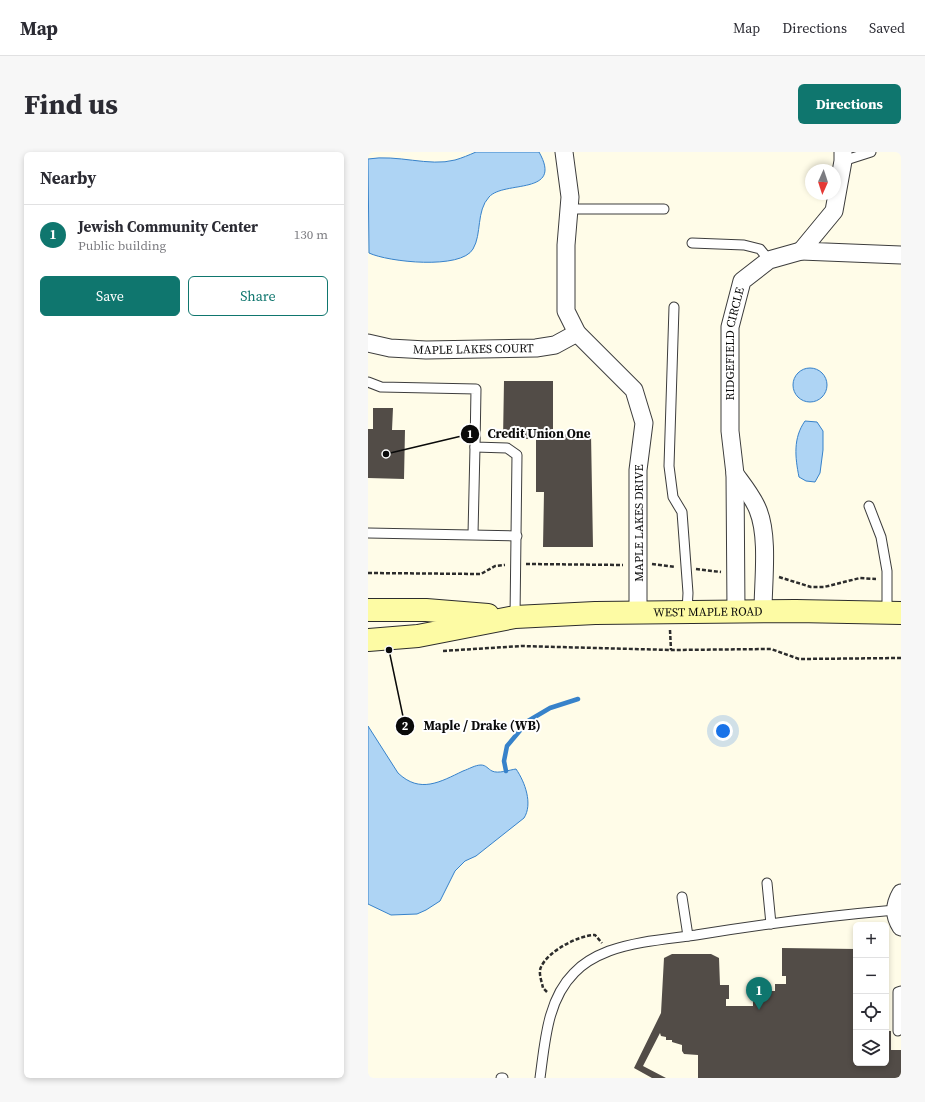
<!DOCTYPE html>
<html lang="en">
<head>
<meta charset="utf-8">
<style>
	:root { --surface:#fff; --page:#f7f7f7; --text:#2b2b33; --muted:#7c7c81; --line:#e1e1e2; --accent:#0f766e }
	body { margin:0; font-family:"Source Serif 4",serif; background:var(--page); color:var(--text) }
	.controls { position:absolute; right:12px; bottom:12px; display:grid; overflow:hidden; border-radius:6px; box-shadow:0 2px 6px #0003 }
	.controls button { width:36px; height:36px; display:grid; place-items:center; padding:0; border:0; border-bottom:1px solid var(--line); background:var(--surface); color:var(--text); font:20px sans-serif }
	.compass { position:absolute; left:437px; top:12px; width:36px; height:36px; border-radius:50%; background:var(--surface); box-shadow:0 2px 6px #0003; rotate:183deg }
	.you { position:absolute; left:355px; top:579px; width:14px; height:14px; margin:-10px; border:3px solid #fff; border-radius:50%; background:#1a73e8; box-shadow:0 0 0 6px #1a73e833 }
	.badge { display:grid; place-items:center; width:26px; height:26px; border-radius:50%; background:var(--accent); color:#fff; font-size:13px; font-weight:700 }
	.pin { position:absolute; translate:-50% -33px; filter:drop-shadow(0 1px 2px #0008) }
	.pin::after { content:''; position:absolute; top:21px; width:14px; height:12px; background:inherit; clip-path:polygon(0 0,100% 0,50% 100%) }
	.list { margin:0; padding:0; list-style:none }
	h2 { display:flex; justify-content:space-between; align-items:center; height:52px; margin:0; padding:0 16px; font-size:17px }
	h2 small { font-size:13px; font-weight:400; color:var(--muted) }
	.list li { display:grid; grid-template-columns:26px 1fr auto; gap:12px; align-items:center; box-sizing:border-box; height:60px; padding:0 16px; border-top:1px solid var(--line) }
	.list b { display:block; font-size:15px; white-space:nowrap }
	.list p { margin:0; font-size:13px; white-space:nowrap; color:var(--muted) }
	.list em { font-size:13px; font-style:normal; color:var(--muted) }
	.actions { display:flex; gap:8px; padding:12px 16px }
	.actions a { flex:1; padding:9px 0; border:1px solid var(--accent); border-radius:6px; text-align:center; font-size:14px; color:var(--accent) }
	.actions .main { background:var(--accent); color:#fff }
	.icon { flex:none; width:22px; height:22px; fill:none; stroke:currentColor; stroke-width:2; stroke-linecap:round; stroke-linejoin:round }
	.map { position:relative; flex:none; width:533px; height:926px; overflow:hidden; border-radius:6px }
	header { display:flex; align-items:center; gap:24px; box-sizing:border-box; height:56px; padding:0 20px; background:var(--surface); border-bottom:1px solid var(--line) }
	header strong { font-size:19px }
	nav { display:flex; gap:22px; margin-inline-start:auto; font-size:14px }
	.intro { display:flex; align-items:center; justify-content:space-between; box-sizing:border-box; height:96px; padding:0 24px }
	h1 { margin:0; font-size:28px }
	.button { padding:10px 18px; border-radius:6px; background:var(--accent); color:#fff; font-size:14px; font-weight:700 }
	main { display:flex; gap:24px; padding:0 24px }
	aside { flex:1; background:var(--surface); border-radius:6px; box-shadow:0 2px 6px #0003 }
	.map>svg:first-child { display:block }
	.water { fill:#aed4f4; stroke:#3782ca }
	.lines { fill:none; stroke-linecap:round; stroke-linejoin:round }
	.stream { stroke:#3782ca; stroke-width:4.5 }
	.building { fill:#524c47 }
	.lane-casing { stroke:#3d3d3d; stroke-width:11 }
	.street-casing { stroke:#3d3d3d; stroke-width:19 }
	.secondary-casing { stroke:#2c2c2c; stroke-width:24 }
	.path { stroke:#2c2c2c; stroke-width:2.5; stroke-dasharray:4 2; stroke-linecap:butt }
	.lane { stroke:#fff; stroke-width:9 }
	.street { stroke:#fff; stroke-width:17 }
	.secondary { stroke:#fdfba4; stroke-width:22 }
	.labels { text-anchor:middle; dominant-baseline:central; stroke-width:4; stroke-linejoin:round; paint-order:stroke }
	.street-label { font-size:12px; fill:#0a0a0a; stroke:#fff }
	.leader { fill:none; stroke:#0a0a0a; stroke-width:1.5 }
	.callout-dot { fill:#0a0a0a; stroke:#fff; stroke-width:1.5 }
	.mark-label { font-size:12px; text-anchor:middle; font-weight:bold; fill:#fff }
	.callout-label { font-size:13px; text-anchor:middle; font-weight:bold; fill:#0a0a0a; stroke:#fff; stroke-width:4; stroke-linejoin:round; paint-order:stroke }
</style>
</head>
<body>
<header>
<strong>Map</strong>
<nav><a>Map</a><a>Directions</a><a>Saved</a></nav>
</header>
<div class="intro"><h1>Find us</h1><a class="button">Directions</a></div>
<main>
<aside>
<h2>Nearby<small></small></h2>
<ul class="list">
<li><span class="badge">1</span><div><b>Jewish Community Center</b><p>Public building</p></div><em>130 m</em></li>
</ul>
<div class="actions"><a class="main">Save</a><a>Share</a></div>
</aside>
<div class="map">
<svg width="533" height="926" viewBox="0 0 533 926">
	<rect width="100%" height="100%" fill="#fffce8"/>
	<g class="water">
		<path d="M108,0h63c25,44 -35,28 -50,45 -13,14 -7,37 -16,52 -12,21 -85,13 -104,4l-1,-94c29,-5 61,8 87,1 7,-2 14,-5 21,-8z"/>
		<circle cx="442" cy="233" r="17"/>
		<path d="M437,269l12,1 6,9v19l-3,23 -5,9 -9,-1 -7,-4c-4,-20 -6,-39 6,-56z"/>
		<path d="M0,574l30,47c22,21 42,9 65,-2 6,-2 12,-6 18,-6 5,0 7,4 11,6 6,3 17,-1 24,-2 9,13 17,35 8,49l-48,38 -11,5 -10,10 -15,30 -14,9 -9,4 -26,1 -23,-11z"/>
	</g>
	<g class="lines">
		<polyline class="stream" points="138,619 136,609 139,594 160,569 182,556 210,547"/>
	</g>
	<g class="building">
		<polygon points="136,229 185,229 185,282 223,282 225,395 175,395 176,340 168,340 168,287 135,287"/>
		<polygon points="5,256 25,256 24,278 37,278 36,327 0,326 0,277 5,277"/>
		<polygon points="414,796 488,797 488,911 518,911 518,879 523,879 523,898 533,898 533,926 330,926 330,903 316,902 314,899 314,893 304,890 304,888 298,888 298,885 293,884 292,881 275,914 298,926 284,926 266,916 293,861 296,806 304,802 343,802 351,806 352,833 361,833 361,847 358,847 358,854 385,854 385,835 401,835 401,839 407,839 407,832 418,832 418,824 414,824"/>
	</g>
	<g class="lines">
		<g class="lane-casing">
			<g id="lane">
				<polyline points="475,9 503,0"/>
				<polyline points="201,57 296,57"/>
				<polyline points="324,91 376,93 392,97 401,108"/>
				<polyline points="306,155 301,314 305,345 314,360 320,441 319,459"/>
				<polyline points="0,230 13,235 108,237 107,295 139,296 149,303 147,465"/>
				<polyline points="501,354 513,385 519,419 519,460"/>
				<polyline points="0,381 149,384"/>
				<polyline points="105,382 107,295"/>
				<polyline points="399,731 403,772"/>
				<polyline points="314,745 320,784"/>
				<polyline points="530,879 530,840 533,839"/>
				<polyline points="133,926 135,926"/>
				<path d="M172,926c5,-36 7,-78 34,-105 10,-11 22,-17 35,-22 28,-10 59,-12 87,-16 66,-11 132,-19 199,-25"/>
			</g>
		</g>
		<g class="street-casing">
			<g id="street">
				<polyline points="196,0 202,45 198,93 198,159 209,181 266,238 276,271 270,318 270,459"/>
				<polyline points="475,0 475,9 466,59 433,99 533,103"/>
				<path id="s1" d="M0,191l22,5 36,2 110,-2 19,-3 22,-12"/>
				<path d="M367,322c8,11 18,23 23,36 11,27 5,72 5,101"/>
				<path id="s2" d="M368,459l-1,-137 -5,-43v-104l12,-46 27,-21 32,-9"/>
				<path d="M533,741c-7,12 -8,22 0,34"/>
			</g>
		</g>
		<g class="secondary-casing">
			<g id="secondary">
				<polyline points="0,458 58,458 120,463"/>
				<path id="s3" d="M0,488l50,-4 97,-19 80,-4 201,-2 105,2"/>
			</g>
		</g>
		<g class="path">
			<polyline points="158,412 255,413"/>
			<polyline points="284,412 307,415"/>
			<polyline points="328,417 353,420"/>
			<polyline points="0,421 113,422 127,414 137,413"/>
			<polyline points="411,425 443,435 456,435 492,426 508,427"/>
			<polyline points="302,478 303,498"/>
			<polyline points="75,499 153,494 303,498 403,497 431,507 533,506"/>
			<path d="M179,840l-4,-4c-1,-6 -5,-15 -2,-21 7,-16 38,-32 54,-32l7,8"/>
		</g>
		<use href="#lane" class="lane"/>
		<use href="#street" class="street"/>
		<use href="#secondary" class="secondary"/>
	</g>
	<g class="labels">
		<g class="street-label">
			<text stroke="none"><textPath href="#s2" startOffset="268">RIDGEFIELD CIRCLE</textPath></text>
			<text stroke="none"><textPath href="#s1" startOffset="106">MAPLE LAKES COURT</textPath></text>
			<text transform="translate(271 371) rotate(-90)">MAPLE LAKES DRIVE</text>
			<text stroke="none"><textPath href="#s3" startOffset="342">WEST MAPLE ROAD</textPath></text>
		</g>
	</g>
	<path class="leader" d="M18 302L102 282M21 498L37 574"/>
	<g class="callout-dot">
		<circle cx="18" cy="302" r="4"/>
		<circle cx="21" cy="498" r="4"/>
		<circle cx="102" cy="282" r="10"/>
		<circle cx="37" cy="574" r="10"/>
	</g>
	<g class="mark-label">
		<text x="102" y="286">1</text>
		<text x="37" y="578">2</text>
	</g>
	<g class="callout-label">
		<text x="171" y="286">Credit Union One</text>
		<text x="114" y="578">Maple / Drake (WB)</text>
	</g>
</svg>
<div class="controls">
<button>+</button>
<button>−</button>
<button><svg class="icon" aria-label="locate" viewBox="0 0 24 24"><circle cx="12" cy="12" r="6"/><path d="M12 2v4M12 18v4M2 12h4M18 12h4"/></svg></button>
<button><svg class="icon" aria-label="layers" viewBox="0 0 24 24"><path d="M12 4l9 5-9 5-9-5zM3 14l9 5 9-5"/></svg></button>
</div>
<svg class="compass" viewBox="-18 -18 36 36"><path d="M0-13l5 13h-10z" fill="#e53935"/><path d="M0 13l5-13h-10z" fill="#7c7c81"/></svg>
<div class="you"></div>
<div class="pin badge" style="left:391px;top:858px">1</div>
</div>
</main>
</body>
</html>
